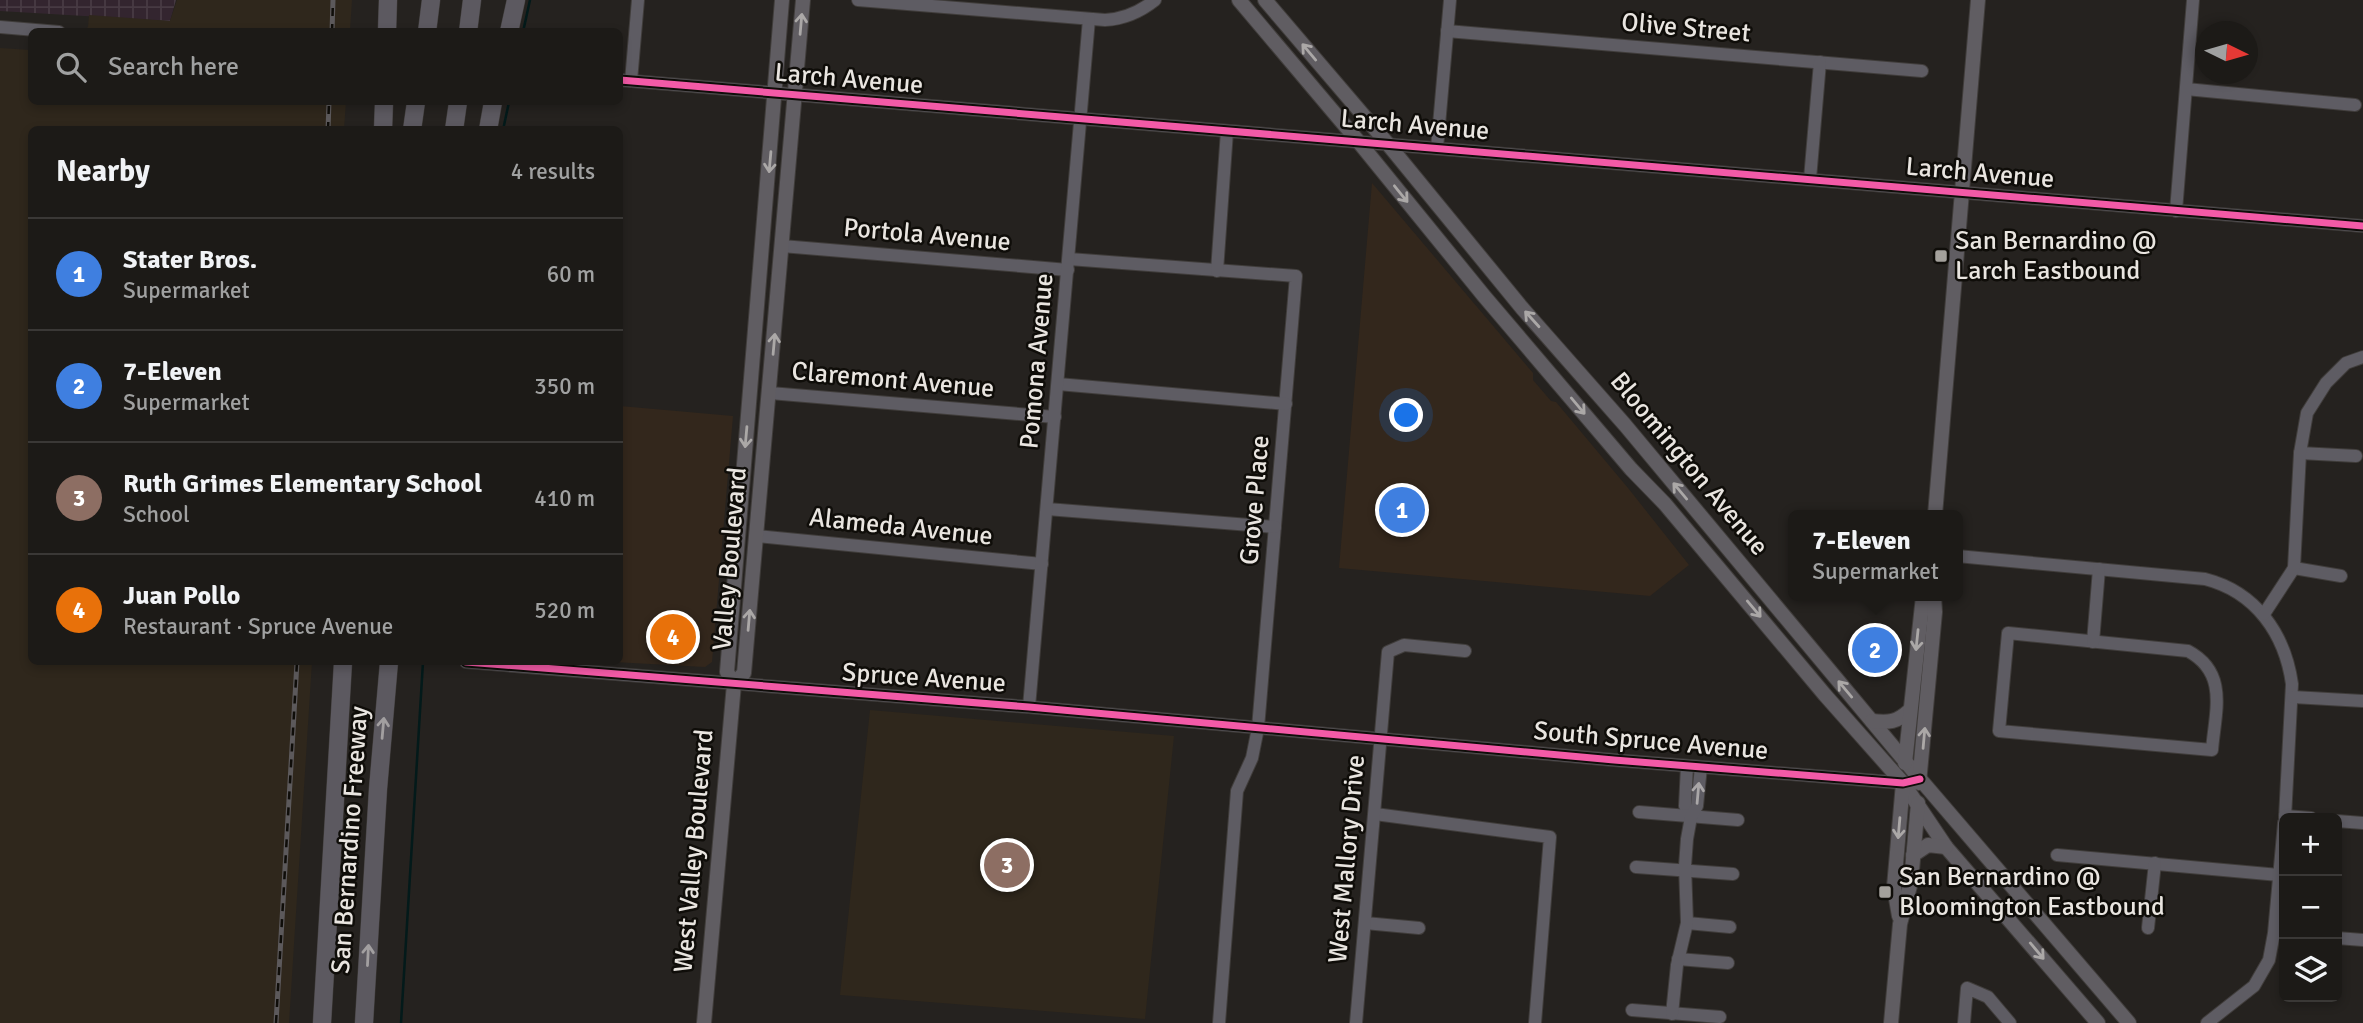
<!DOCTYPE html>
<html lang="en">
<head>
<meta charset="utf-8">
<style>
	:root { --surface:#1c1a17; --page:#252320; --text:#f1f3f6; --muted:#a0a1a1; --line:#3a3836; --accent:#7c3aed }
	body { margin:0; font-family:Signika,sans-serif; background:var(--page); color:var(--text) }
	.controls { position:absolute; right:21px; bottom:21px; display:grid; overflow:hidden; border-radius:10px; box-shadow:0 4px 10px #0003 }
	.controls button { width:63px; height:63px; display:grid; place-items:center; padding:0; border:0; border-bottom:2px solid var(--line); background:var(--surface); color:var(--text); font:35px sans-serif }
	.compass { position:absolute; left:2195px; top:21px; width:63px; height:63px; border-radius:50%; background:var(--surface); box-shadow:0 4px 10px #0003; rotate:95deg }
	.you { position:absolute; left:1407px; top:416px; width:24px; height:24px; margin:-18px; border:5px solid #fff; border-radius:50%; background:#1a73e8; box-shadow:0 0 0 10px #1a73e833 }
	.badge { display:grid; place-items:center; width:46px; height:46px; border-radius:50%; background:var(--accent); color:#fff; font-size:23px; font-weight:700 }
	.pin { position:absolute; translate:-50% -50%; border:4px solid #fff; box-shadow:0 2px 7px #0006 }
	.popup { position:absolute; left:1788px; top:510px; width:175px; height:91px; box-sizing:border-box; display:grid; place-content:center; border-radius:10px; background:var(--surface); filter:drop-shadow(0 2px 5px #0005); font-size:23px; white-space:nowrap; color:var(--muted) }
	.popup b { font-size:26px; color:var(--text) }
	.popup::after { content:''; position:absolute; left:50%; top:100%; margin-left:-14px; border:14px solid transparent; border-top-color:var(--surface) }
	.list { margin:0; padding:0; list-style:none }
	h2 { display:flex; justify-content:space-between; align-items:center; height:91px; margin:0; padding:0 28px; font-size:30px }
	h2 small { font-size:23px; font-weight:400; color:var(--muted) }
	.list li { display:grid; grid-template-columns:46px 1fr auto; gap:21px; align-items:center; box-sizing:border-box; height:112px; padding:0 28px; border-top:2px solid var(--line) }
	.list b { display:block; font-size:26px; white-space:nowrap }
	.list p { margin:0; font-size:23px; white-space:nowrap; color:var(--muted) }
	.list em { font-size:23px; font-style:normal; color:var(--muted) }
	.icon { flex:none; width:38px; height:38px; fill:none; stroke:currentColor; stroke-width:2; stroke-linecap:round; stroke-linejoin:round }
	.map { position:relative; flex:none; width:2363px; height:1023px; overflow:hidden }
	.search { position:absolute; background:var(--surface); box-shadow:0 4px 10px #0003; left:28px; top:28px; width:595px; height:77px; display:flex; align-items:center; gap:18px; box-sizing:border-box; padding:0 24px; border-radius:10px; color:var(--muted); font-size:26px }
	.panel { position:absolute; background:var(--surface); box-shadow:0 4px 10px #0003; left:28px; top:126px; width:595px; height:539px; border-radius:10px }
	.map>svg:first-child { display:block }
	.commercial { fill:#33271c }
	.industrial { fill:url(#industrial-grid) }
	.built { fill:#2f271c }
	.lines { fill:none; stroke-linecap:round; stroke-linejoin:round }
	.stream { stroke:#031a1a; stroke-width:2.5 }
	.minor-casing { stroke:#403d3b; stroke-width:14 }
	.major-casing { stroke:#403d3b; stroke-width:16 }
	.highway-casing { stroke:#403d3b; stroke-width:19 }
	.minor { stroke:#5e5c63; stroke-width:12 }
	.major { stroke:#605d62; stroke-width:14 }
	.highway { stroke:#5c5960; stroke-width:18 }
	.rail-casing { stroke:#5c595b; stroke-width:5 }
	.rail { stroke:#0f0d09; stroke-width:2.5; stroke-dasharray:8; stroke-linecap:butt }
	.cycleway-casing { stroke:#0f0d09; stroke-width:11 }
	.cycleway { stroke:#f35aa7; stroke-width:7 }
	.oneway { stroke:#aba8a7 }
	.oneway2 { stroke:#a29fa0 }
	.oneway3 { stroke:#aaa7a8 }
	.poi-dot { fill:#a4a19c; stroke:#0f0d09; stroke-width:2.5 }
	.labels { text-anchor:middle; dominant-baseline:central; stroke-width:5; stroke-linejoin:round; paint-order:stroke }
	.street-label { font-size:26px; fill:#e9e5e0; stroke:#0f0d09 }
	.poi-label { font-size:26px; fill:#e9e5e0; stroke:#0f0d09; text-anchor:start }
</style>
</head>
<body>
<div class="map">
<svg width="2363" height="1023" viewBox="0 0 2363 1023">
	<defs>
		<pattern id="industrial-grid" width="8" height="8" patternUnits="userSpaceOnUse" patternTransform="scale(1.75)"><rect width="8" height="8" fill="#33252f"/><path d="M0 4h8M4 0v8" fill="none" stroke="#473a43"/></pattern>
	</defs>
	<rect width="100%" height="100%" fill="#25221f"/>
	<g class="commercial">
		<polygon points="1372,183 1533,373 1533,380 1551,401 1556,402 1628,488 1689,565 1650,596 1339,568"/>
		<polygon points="620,406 733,416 712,662 705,667 614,662 620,662"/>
	</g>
	<polygon class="industrial" points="0,0 176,0 170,21 0,11"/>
	<g class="built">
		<polygon points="177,0 352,0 350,31 83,31 88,27 89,15 170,21"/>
		<polygon points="0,48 31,50 32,102 346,102 344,129 32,130 32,662 312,662 289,1023 0,1023"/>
		<polygon points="870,710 1174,736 1145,1019 840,995"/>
	</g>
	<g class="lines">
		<g class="stream">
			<polyline points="523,32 530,0"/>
			<polyline points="503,130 509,102"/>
			<polyline points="401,1023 423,662"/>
		</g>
		<g class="minor-casing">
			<g id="minor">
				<path d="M858,0l247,20c19,-1 35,-8 50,-20"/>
				<polyline points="0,27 59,32"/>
				<polyline points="1447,31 1922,71"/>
				<polyline points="620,80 2363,226"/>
				<polyline points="631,81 638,0"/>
				<polyline points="2186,89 2355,105"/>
				<polyline points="1437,148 1450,0"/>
				<polyline points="1810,179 1820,62"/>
				<polyline points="2176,211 2193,0"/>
				<polyline points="782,246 1068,270"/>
				<polyline points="1069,259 1296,276 1258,728 1252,758 1237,791 1219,1023"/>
				<polyline points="1217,271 1227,131"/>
				<polyline points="1058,384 1286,404"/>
				<polyline points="770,393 1055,417"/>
				<polyline points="2300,453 2356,456"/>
				<polyline points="1047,509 1275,527"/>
				<polyline points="756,536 1042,564"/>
				<path d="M1957,556l248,23c51,13 80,55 87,105l-7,134"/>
				<polyline points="2294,568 2341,576"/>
				<polyline points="2264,614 2294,568 2300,453 2307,413 2326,383 2346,363 2363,357"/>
				<path d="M2008,633l180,18c41,22 27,61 24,99l-213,-19z"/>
				<polyline points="2093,642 2099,569"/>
				<polyline points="466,662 1029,707 1614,760 1903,783 1909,782"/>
				<polyline points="2293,697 2363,701"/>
				<polyline points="1029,707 1089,19"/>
				<polyline points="1687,766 1685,806 1691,817"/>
				<polyline points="1639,812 1738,820"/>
				<polyline points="1375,814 1550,837 1535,1023"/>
				<polyline points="2285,816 2311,818"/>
				<polyline points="2337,821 2363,823"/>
				<polyline points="2057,855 2279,875"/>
				<polyline points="1636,867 1733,874"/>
				<polyline points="1365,923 1419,928"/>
				<polyline points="1687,923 1730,927"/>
				<polyline points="2148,928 2155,863"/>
				<polyline points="2337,938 2363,940"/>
				<polyline points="1678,959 1728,963"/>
				<polyline points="1632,1010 1720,1017"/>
				<polyline points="1672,1014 1677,965 1687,923 1685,866 1687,839 1691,817 1697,806 1701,767"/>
				<polyline points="1356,1023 1388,652 1404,645 1465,651"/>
				<polyline points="1964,1023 1967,988 1988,997 2010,1023"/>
				<polyline points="2207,1023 2254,986 2269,960 2274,933 2284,823"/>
			</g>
		</g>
		<g class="major-casing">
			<g id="major">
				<polyline points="1239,0 1358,141 1484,296 1631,469 1665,504 1825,695 1903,783 1946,847 2098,1023"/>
				<polyline points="1265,0 1387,143 1522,308 1625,425 1920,779 2129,1023"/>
				<polyline points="1935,515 1978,0"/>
				<polyline points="734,684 744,673 803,0"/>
				<polyline points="734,684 727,672 782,0"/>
				<path d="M1872,721c17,2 25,1 37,-10"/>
				<polyline points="1905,763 1923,596"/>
				<polyline points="1919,783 1935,612 1934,596"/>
				<polyline points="1913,855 1928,845 1946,847"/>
				<polyline points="1899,916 1894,887 1903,783"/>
				<polyline points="704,1023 734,684"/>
				<polyline points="1891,1023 1900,924 1911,882 1918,803"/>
			</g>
		</g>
		<g class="highway-casing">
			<g id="highway">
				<polyline points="387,32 388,0"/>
				<polyline points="427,32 431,0"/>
				<polyline points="468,32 472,0"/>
				<polyline points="509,32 516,0"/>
				<polyline points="383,130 384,102"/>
				<polyline points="412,130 416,102"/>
				<polyline points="454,130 458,102"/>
				<polyline points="488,130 493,102"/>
				<polyline points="322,1023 343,662"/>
				<polyline points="364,1023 378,789 389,662"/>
			</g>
		</g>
		<use href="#minor" class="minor"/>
		<use href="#major" class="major"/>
		<use href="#highway" class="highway"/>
		<g class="rail-casing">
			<g id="rail">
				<polyline points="332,32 333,0"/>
				<polyline points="328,130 329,102"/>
				<polyline points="276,1023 297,662"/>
			</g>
		</g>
		<use href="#rail" class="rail"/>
		<g class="cycleway-casing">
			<g id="cycleway">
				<polyline points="620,80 2363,226"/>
				<polyline points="466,662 1029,707 1614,760 1903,783 1920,779"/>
			</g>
		</g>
		<use href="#cycleway" class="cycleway"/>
	</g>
	<defs><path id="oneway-shaft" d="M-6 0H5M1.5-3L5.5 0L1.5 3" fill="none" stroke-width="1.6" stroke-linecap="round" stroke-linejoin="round" transform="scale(1.75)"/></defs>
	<g class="oneway">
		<use href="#oneway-shaft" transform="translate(801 24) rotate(-85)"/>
		<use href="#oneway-shaft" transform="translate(1309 52) rotate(-130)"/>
		<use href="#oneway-shaft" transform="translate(770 162) rotate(95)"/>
		<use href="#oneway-shaft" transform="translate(1401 194) rotate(51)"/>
		<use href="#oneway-shaft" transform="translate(1532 319) rotate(-132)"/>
		<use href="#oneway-shaft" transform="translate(774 344) rotate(-85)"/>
		<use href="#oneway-shaft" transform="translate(1578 406) rotate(50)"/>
		<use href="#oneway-shaft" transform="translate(746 437) rotate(95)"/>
		<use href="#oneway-shaft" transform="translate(1680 491) rotate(-130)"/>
		<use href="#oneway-shaft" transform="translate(1754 609) rotate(50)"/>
		<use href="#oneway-shaft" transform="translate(749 620) rotate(-85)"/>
		<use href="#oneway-shaft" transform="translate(1917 640) rotate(96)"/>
		<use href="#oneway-shaft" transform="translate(1845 689) rotate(-130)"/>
		<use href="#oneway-shaft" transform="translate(1924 738) rotate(-85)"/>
		<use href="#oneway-shaft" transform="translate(1899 828) rotate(95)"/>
		<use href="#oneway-shaft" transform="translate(2037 951) rotate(50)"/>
	</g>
	<g class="oneway2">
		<use href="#oneway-shaft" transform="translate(383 728) rotate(-85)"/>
		<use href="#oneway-shaft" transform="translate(368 955) rotate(-87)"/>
	</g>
	<use class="oneway3" href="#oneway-shaft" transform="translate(1698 793) rotate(-85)"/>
	<g class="poi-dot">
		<rect x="1934" y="249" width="14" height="14" rx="3.5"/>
		<rect x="1878" y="885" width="14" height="14" rx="3.5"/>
	</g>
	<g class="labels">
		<g class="street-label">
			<text transform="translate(1686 28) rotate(5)">Olive Street</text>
			<text transform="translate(849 79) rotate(5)">Larch Avenue</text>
			<text transform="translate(1415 125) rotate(5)">Larch Avenue</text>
			<text transform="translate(1980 173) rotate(5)">Larch Avenue</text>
			<text transform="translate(927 235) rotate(5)">Portola Avenue</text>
			<text transform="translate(1037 361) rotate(-85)">Pomona Avenue</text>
			<text transform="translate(893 380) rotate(5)">Claremont Avenue</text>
			<text transform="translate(1689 464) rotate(50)">Bloomington Avenue</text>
			<text transform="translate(1255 500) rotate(-85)">Grove Place</text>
			<text transform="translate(901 527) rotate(6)">Alameda Avenue</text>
			<text transform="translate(730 559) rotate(-85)">Valley Boulevard</text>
			<text transform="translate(924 678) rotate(4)">Spruce Avenue</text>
			<text transform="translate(1651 741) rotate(5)">South Spruce Avenue</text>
			<text transform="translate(350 840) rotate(-86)">San Bernardino Freeway</text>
			<text transform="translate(694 851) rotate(-85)">West Valley Boulevard</text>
			<text transform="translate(1347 859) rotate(-85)">West Mallory Drive</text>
		</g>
		<g class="poi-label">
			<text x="1955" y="241">San Bernardino @<tspan x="1955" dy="30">Larch Eastbound</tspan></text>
			<text x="1899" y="877">San Bernardino @<tspan x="1899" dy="30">Bloomington Eastbound</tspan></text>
		</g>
	</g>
</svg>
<div class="controls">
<button>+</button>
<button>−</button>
<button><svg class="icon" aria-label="layers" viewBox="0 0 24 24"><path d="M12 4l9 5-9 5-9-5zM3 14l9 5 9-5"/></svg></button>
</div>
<svg class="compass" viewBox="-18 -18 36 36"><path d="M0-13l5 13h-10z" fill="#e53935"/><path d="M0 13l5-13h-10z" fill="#a0a1a1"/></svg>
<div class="you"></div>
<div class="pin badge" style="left:1402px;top:510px;background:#3f7fe0">1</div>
<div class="pin badge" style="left:1875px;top:650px;background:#3f7fe0">2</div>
<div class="popup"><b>7-Eleven</b>Supermarket</div>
<div class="pin badge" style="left:1007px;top:865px;background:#8d6e63">3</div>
<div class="pin badge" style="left:673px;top:637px;background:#e8710a">4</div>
<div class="search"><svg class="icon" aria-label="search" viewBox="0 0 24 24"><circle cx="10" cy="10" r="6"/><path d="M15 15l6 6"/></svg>Search here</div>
<section class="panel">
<h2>Nearby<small>4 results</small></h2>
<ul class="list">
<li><span class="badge" style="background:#3f7fe0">1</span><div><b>Stater Bros.</b><p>Supermarket</p></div><em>60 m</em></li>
<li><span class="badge" style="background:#3f7fe0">2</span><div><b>7-Eleven</b><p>Supermarket</p></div><em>350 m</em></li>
<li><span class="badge" style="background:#8d6e63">3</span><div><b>Ruth Grimes Elementary School</b><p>School</p></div><em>410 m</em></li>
<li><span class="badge" style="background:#e8710a">4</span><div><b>Juan Pollo</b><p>Restaurant · Spruce Avenue</p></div><em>520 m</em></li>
</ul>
</section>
</div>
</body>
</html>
